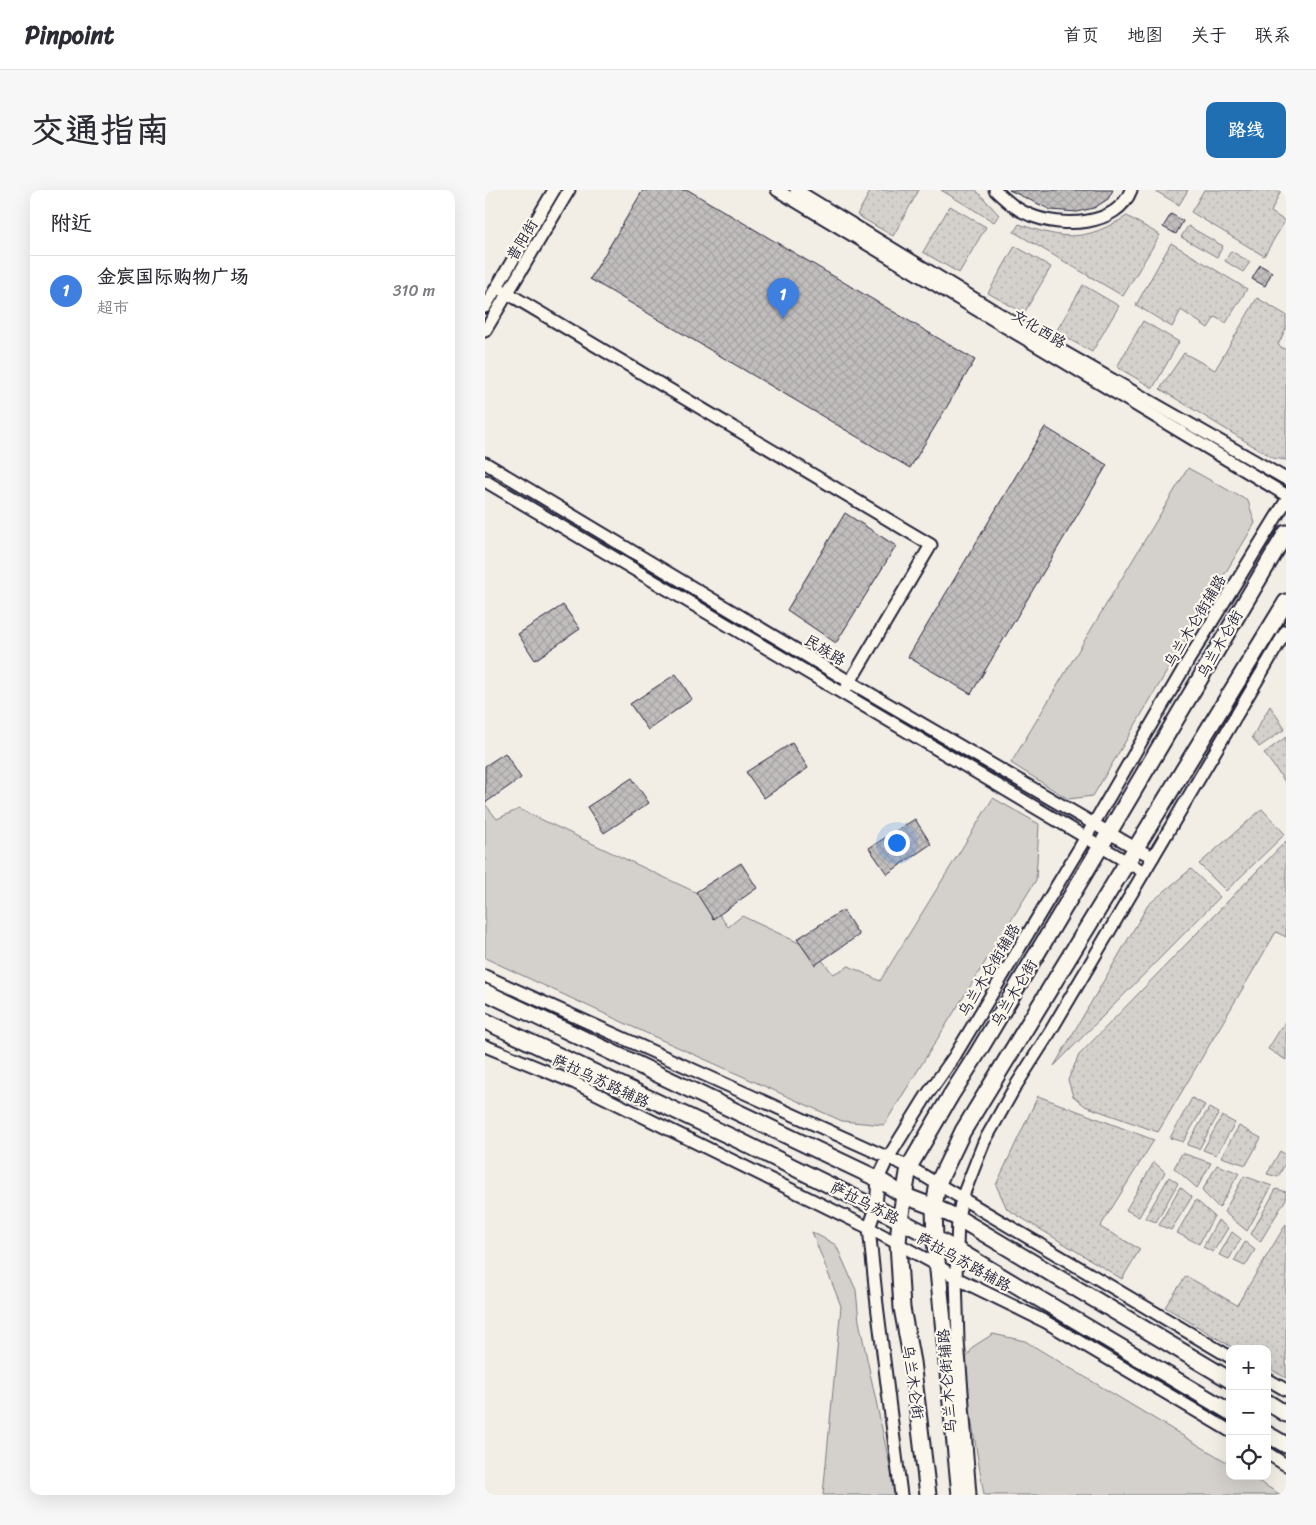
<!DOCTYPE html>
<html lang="zh">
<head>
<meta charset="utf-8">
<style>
	:root { --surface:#fff; --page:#f7f7f7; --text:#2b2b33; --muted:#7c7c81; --line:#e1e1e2; --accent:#1f6fb2 }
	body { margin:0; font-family:Sriracha,"LXGW WenKai TC",sans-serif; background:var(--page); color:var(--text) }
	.controls { position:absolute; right:15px; bottom:15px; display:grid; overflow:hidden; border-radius:10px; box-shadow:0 5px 20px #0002 }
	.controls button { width:45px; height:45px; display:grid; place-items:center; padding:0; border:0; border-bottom:1px solid var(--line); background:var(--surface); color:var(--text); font:25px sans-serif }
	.you { position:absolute; left:411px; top:652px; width:18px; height:18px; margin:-12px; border:4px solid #fff; border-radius:50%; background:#1a73e8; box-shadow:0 0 0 8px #1a73e833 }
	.badge { display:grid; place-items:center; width:32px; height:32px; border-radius:50%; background:var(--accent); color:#fff; font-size:16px; font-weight:700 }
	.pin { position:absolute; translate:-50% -41px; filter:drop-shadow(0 1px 2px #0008) }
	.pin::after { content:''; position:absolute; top:26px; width:18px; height:15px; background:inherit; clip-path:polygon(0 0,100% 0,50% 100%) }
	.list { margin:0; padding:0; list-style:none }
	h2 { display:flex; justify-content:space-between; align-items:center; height:65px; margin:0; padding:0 20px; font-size:21px }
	h2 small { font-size:16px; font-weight:400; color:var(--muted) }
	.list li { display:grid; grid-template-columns:32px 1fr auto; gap:15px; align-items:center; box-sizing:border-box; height:70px; padding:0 20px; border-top:1px solid var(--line) }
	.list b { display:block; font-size:19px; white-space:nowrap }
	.list p { margin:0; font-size:16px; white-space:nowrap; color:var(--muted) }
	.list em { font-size:16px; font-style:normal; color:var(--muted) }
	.icon { flex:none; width:28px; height:28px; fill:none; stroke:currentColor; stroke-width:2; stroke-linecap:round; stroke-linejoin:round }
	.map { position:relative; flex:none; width:801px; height:1305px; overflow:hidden; border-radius:10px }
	header { display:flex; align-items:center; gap:30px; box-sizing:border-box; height:70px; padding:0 25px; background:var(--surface); border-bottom:1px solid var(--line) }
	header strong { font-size:24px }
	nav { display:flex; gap:28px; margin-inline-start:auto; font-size:18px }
	.intro { display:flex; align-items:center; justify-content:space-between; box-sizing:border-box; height:120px; padding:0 30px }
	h1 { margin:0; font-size:35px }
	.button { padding:12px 22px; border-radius:10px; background:var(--accent); color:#fff; font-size:18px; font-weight:700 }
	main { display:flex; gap:30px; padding:0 30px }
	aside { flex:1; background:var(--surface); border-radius:10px; box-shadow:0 5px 20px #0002 }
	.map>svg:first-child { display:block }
	.grass { fill:url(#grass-dots); stroke:#7b7a84 }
	.green { fill:#d4d1cc; stroke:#7b7a84 }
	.building { fill:url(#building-cross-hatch); stroke:#22223b }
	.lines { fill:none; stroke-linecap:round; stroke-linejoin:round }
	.minor-casing { stroke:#22223b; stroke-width:15 }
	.major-casing { stroke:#22223b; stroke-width:19 }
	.minor { stroke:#fbf7ec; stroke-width:11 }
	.major { stroke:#fbf7ec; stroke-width:15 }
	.labels { text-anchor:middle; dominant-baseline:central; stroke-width:4.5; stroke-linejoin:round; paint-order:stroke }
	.street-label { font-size:15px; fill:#22223b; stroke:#fbf7ec }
</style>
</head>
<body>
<header>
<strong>Pinpoint</strong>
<nav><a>首页</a><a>地图</a><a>关于</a><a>联系</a></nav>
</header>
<div class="intro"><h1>交通指南</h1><a class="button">路线</a></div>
<main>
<aside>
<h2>附近<small></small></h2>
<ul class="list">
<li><span class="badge" style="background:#3f7fe0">1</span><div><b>金宸国际购物广场</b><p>超市</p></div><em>310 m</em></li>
</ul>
</aside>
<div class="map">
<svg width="801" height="1305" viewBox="0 0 801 1305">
	<defs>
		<pattern id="grass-dots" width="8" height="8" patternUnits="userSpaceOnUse" patternTransform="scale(1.25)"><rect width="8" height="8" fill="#d4d1cc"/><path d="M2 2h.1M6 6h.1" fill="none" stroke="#b6b3b0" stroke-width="1.8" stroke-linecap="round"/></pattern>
		<pattern id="building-cross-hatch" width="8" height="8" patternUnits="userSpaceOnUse" patternTransform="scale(1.25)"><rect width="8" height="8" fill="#c2bebe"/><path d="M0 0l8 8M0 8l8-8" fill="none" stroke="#a6a3a4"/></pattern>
	</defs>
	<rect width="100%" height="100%" fill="#f2eee5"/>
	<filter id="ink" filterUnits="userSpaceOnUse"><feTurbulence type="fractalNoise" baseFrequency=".02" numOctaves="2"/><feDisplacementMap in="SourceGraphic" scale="10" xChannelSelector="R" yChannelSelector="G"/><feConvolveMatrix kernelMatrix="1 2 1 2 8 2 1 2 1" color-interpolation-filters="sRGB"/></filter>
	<g filter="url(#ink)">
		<g class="grass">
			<polygon points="386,0 434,0 408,46 372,25"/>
			<polygon points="456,0 491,0 514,25 509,32"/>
			<polygon points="669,0 703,0 694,15"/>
			<polygon points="719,0 796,0 786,22 800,31 779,66 706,22"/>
			<polygon points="465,16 501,37 474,83 438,62"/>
			<path d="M642,26l33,19 -37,61 -109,-64 5,-8c46,16 65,18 108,-8z"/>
			<polygon points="703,36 738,56 732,67 696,47"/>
			<polygon points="686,53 762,99 741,133 730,127 723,138 696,120 687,137 651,115"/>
			<polygon points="530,56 566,77 539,123 503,103"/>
			<polygon points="746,61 765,72 758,82 740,71"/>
			<polygon points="598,95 634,116 607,162 571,142"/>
			<polygon points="772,108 801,125 801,138 793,155 801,160 801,270 788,268 675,199 699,163 730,180"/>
			<polygon points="658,131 694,152 668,198 632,177"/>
			<polygon points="785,516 800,539 774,557 767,547"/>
			<polygon points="801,547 801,593 779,563"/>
			<polygon points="777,619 800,644 741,701 714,674"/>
			<polygon points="801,651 801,747 791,742 673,942 600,916 588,906 583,890 594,865"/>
			<polygon points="706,679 735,707 569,876 663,715"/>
			<polygon points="801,830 801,870 783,859"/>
			<polygon points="553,906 669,950 615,1037 655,1059 637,1089 522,1019 511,995"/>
			<polygon points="707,908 720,915 698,952 685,948"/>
			<polygon points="724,918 734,923 714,959 702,955"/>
			<polygon points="737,926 750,933 731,965 718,960"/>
			<polygon points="754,936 776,948 761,975 736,967"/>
			<polygon points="795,961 801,965 801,972 793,987 782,984"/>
			<polygon points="697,963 726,973 712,998 689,978"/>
			<polygon points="669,972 680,982 654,1027 641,1020"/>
			<polygon points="732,975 754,983 734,1018 717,1001"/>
			<polygon points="759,986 787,996 762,1041 739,1022"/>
			<polygon points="684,987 693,993 671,1032 660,1028"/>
			<polygon points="695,997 707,1007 686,1040 674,1035"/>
			<polygon points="791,999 801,1002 801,1009 775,1052 766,1044"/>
			<polygon points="711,1010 729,1026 714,1054 692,1043"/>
			<polygon points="733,1030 743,1038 728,1062 718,1057"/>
			<polygon points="801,1034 801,1188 782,1177 782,1159 750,1159 680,1117 701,1086 752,1115"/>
			<polygon points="747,1042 756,1049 744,1069 734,1065"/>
			<polygon points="760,1052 770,1060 760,1076 749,1071"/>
		</g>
		<g class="green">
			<polygon points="703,278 763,311 770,333 608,606 583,609 526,573"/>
			<polygon points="508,608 554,634 551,690 399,935 357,931 150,838 0,768 0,614 12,629 34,619 223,708 243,737 257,726 329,760 348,784 364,776 395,791"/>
			<polygon points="327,1042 351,1055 371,1100 374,1131 411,1305 338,1305 356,1116"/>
			<polygon points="508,1144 540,1151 745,1274 745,1286 765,1286 796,1305 499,1305 477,1174 489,1156"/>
		</g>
		<g class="building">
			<polygon points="158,0 203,0 490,170 425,278 105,89"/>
			<polygon points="524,0 628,0 623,9 609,18 592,22 566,20"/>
			<polygon points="686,24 698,31 691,44 678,37"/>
			<polygon points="775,75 787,82 780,96 767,89"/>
			<polygon points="560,237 622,275 486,504 423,467"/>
			<polygon points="360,323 411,356 351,453 302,420"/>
			<polygon points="78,415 95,439 50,470 33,444"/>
			<polygon points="191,484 207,509 163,540 145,514"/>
			<polygon points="307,553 323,578 279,608 261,582"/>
			<polygon points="20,563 36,588 0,613 0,576"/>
			<polygon points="147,588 164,613 119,643 102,617"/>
			<polygon points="430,629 446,654 402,684 384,658"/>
			<polygon points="256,673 272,698 228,729 211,702"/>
			<polygon points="358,720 374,745 330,775 312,749"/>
		</g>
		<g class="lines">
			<g class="minor-casing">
				<g id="minor">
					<polyline points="292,0 801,305"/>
					<polyline points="311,0 549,145 801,289"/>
					<path d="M510,0c11,10 21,20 35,25 31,13 87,12 101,-25"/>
					<polyline points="12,97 446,355 362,497"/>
					<polyline points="0,117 69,0"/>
					<polyline points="0,141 84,0"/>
					<polyline points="0,273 365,492 652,659 668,667"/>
					<polyline points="0,291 659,682"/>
					<polyline points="0,786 424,977 745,1167"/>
					<polyline points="0,856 90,893 384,1038 452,1075 471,1088 561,1132 745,1241"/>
					<polyline points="782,1189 801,1200"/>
					<polyline points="782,1263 801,1275"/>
					<polyline points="416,1305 392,1115 384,1038 391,1018 393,989 403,968 442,905 469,867 601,647 703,471 801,311"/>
					<polyline points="485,1305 473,1150 471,1088 473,1028 477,1008 499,952 530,897 565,842 801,441"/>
				</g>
			</g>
			<g class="major-casing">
				<g id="major">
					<polyline points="0,802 393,989 420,1006 449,1017 473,1028 745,1190"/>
					<polyline points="0,831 255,951 391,1018 472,1060 745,1222"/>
					<polyline points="782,1212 801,1224"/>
					<polyline points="782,1244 801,1255"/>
					<polyline points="443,1305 427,1172 417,1118 413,1053 415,1030 424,977 466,905 492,864 616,656 801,343"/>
					<polyline points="475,1305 450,1050 449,1017 453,993 478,941 801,412"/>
				</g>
			</g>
			<use href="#minor" class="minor"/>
			<use href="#major" class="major"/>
		</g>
	</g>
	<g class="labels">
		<g class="street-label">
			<text transform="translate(37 50) rotate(-59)">普阳街</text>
			<text transform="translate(554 139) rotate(31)">文化西路</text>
			<text transform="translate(710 431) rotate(-59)">乌兰木仑街辅路</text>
			<text transform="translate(735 454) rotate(-60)">乌兰木仑街</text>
			<text transform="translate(340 460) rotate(31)">民族路</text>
			<text transform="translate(504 780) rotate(-59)">乌兰木仑街辅路</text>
			<text transform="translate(529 803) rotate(-59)">乌兰木仑街</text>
			<text transform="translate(116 891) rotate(25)">萨拉乌苏路辅路</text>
			<text transform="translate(380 1013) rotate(27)">萨拉乌苏路</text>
			<text transform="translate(479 1072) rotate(29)">萨拉乌苏路辅路</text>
			<text transform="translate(462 1191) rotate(-94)">乌兰木仑街辅路</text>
			<text transform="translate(428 1192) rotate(82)">乌兰木仑街</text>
		</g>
	</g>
</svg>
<div class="controls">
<button>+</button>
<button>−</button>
<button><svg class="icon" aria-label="locate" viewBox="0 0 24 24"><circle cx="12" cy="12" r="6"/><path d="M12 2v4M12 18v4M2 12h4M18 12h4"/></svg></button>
</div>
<div class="you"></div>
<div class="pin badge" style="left:298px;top:129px;background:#3f7fe0">1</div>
</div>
</main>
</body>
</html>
